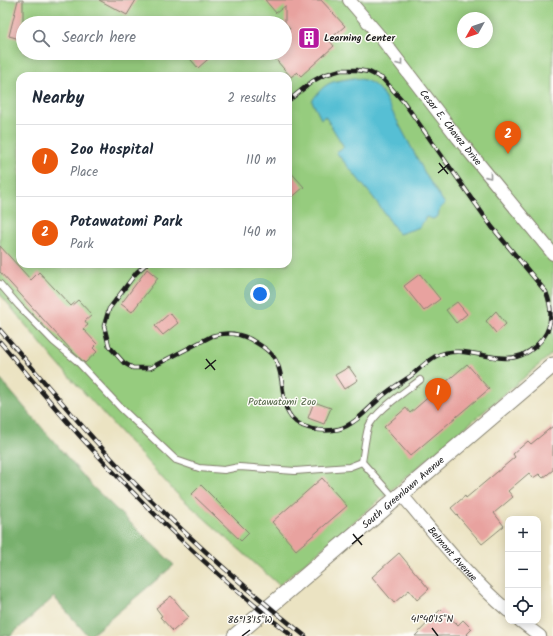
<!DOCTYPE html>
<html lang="en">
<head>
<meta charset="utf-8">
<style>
	:root { --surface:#fff; --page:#f6f6f7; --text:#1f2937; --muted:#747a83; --line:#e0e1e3; --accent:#ea580c }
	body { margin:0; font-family:Kalam,sans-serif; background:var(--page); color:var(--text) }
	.controls { position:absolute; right:12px; bottom:12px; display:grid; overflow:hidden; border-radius:8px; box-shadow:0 2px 10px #0003 }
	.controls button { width:36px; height:36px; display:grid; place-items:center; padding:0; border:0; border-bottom:1px solid var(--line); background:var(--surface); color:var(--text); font:20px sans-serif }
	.compass { position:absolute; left:457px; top:12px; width:36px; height:36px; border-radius:50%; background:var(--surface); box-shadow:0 2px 10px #0003; rotate:230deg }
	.you { position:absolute; left:260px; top:294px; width:14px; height:14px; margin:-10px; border:3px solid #fff; border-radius:50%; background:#1a73e8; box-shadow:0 0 0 6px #1a73e833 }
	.badge { display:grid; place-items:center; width:26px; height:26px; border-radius:50%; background:var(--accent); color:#fff; font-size:13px; font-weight:700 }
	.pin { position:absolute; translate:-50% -33px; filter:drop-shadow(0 1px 2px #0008) }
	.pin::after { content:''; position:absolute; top:21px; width:14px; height:12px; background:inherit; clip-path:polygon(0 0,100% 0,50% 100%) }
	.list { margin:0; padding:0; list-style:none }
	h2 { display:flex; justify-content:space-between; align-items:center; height:52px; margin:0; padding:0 16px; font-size:17px }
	h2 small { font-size:13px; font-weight:400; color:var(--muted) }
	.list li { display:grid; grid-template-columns:26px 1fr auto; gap:12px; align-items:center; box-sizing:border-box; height:72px; padding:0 16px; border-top:1px solid var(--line) }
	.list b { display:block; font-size:15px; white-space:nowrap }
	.list p { margin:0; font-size:13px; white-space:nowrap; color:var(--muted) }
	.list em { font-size:13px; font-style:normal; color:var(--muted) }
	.icon { flex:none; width:22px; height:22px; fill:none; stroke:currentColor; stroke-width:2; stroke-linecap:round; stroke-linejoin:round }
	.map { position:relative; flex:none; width:553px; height:636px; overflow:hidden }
	.search { position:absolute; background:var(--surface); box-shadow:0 2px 10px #0003; left:16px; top:16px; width:276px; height:44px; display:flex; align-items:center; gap:10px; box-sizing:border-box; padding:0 14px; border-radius:22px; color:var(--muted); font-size:15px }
	.panel { position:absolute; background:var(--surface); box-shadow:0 2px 10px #0003; left:16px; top:72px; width:276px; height:196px; border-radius:12px }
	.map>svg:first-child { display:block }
	.green { fill:#96cc7e; stroke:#59744d; fill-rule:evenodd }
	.forest { fill:#78b06d; stroke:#4a6644 }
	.water { fill:#57bfd4; stroke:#3a6e78 }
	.building { fill:#e8a29f }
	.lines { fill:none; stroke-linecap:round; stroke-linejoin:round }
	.service-casing { stroke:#84806f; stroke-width:8 }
	.minor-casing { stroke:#84806f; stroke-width:14 }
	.tertiary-casing { stroke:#84806f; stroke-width:17 }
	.service { stroke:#fff; stroke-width:6 }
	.minor { stroke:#fff; stroke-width:12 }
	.tertiary { stroke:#fff; stroke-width:15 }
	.rail-casing { stroke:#1c1c1c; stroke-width:4.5 }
	.rail { stroke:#fdfcf7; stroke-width:3; stroke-dasharray:9; stroke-linecap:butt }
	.oneway { stroke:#999 }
	.ticks { fill:none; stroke:#1c1c1c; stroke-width:1.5 }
	.labels { text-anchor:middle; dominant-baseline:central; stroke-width:3; stroke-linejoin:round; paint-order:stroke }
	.poi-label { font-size:10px; font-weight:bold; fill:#1c1c1c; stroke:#fdfcf7; text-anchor:start }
	.street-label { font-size:10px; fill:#1c1c1c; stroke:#fdfcf7 }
	.park-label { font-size:10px; fill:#4d6243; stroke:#fdfcf7 }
	.ticks-label { font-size:10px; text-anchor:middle; fill:#1c1c1c; stroke:#fdfcf7; stroke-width:3; stroke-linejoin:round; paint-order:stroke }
</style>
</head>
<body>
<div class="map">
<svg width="553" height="636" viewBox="0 0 553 636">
	<rect width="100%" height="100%" fill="#fdfcf7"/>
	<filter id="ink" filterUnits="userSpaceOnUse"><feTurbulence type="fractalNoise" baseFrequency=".025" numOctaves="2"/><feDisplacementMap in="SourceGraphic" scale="8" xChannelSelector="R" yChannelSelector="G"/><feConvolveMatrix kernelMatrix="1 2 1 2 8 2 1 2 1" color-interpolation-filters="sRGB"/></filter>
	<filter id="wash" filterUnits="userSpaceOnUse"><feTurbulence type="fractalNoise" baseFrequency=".012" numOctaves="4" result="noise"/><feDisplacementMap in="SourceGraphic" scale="16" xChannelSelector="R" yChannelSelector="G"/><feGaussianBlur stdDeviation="0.9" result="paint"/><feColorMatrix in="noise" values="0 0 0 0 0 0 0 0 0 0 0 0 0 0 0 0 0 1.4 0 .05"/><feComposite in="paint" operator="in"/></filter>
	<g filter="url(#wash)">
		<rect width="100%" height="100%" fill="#ebe3c2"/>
		<path class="green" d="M0,0h553v353l-274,232 -104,-93 -118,-129 -57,-69zM463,18h24v24h-24zM23,23h262v30h-262zM20,76h268v188h-268z"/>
		<polygon class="forest" points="0,379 92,486 174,565 90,636 88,636 54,597 10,636 0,636"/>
		<path class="water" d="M354,78c16,2 21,6 30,18l43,81 18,27 -5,4 -2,8 -5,3 -7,-2 -6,10 -21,7 -26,-37 -37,-45 8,-5 -19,-31 -4,3 -9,-18c14,-20 18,-19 42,-23z"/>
		<g id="blocks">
			<g class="building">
				<polygon points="18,0 23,0 23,40 9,36"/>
				<polygon points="99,0 136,0 127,15"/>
				<polygon points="265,0 321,0 345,26 329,40 334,46 301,76 297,72 291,77 270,53 285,53 285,33 290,29 285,23 285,6 276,13"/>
				<polygon points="185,53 215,53 198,68"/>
				<polygon points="288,169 304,187 288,201"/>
				<polygon points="0,246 31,280 39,272 71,306 78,300 92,315 85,321 88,325 83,329 97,344 93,348 97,352 85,363 72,351 0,272"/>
				<polygon points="147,269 158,278 132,312 121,304"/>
				<polygon points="420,274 440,299 424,311 404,286"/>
				<polygon points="457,302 467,314 456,323 446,310"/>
				<polygon points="496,311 506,324 496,333 486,321"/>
				<polygon points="170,313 178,323 163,335 155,326"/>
				<polygon points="467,364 489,389 410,456 384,427 406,408 410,413"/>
				<polygon points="349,367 358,380 344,389 335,375"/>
				<polygon points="314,402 331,408 324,424 308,418"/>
				<polygon points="553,426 553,470 543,478 539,474 533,478 529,473 508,491 513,497 494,513 504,526 482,544 451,508 465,496 466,498 515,457 513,454 528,441 531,444"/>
				<polygon points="322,478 347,506 296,550 272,522"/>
				<polygon points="201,485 249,533 241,541 192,494"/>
				<polygon points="399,553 429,589 417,600 409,590 394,603 372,577"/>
				<polygon points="171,596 189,617 173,631 160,617 162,616 156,608"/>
				<polygon points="441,609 458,625 463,620 472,629 467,634 469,636 415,636"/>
			</g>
		</g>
	</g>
	<g filter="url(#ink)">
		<use href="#blocks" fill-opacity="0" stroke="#84806f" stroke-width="1"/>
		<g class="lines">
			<g class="service-casing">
				<g id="service">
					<polyline points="0,284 19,306 54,342 77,361 121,408 176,460 199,468 224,470 239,467 295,471 349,467 362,462"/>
					<path d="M395,499l-33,-37c2,-11 3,-23 6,-34 6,-16 38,-37 52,-48"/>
				</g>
			</g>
			<g class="minor-casing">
				<g id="minor">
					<path id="s1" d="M349,0l29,34 80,104 95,116"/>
					<path id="s2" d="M401,494c34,40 67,83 107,117"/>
					<polyline points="520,621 540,636"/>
				</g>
			</g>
			<g class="tertiary-casing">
				<g id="tertiary">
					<path id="s3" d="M235,636l318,-271"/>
				</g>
			</g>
			<use href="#service" class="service"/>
			<use href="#minor" class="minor"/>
			<use href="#tertiary" class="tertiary"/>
			<g class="rail-casing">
				<g id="rail">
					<path d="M146,264l-10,9 -27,36 -5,17 5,20 15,17 9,5h17l62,-32c13,-4 26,-3 38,3 10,6 22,12 27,24 11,24 -2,56 32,65 8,3 22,3 30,1 15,-4 28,-19 39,-29 10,-10 23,-17 34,-25 8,-7 15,-14 24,-19 38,-17 74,25 107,-18 10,-13 9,-31 3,-46l-54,-65 -89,-126 -20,-22 -14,-7 -12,-2h-16l-17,5 -11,6 -25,20"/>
					<path d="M0,330c49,57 97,116 151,170 49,48 100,93 154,136"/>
					<path d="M0,342c30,35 59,72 91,106 62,68 129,131 201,188"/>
				</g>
			</g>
			<use href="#rail" class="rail"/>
		</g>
		<defs><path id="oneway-chevron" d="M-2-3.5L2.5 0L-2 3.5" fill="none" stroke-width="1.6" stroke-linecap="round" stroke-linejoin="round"/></defs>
		<g class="oneway">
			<use href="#oneway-chevron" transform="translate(400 63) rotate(52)"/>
			<use href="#oneway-chevron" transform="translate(489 176) rotate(51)"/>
		</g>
	</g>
	<path class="ticks" d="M439,163l9,11M438,173l11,-9M206,359l9,11M205,369l11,-9M353,534l9,11M352,544l11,-9M432,628l6,8M242,636l8,-6"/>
	<defs>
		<g id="building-square" transform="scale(1.15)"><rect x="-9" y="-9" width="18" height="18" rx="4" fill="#b5179e" stroke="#fdfcf7"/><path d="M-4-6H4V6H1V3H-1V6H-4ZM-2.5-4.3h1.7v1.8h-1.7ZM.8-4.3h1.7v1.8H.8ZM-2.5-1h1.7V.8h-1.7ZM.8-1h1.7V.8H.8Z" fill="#fff"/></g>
	</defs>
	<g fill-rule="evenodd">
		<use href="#building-square" x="309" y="38"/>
	</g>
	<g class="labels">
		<g class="poi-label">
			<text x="324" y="38">Learning Center</text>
		</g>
		<g class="street-label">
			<text stroke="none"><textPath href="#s1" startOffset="163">Cesar E. Chavez Drive</textPath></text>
			<text stroke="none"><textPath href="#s3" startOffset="221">South Greenlawn Avenue</textPath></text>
			<text stroke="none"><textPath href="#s2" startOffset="79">Belmont Avenue</textPath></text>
		</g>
		<g class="park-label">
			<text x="282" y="402">Potawatomi Zoo</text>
		</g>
	</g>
	<g class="ticks-label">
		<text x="432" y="622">41°40'15"N</text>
		<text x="250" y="623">86°13'15"W</text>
	</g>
</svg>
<div class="controls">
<button>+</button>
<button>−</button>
<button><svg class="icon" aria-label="locate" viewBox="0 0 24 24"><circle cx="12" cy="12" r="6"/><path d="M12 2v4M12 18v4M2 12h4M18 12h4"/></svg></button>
</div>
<svg class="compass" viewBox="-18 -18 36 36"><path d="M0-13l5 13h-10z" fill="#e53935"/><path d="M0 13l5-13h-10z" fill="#747a83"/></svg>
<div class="you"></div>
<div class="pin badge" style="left:438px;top:411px">1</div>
<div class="pin badge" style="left:508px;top:154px">2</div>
<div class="search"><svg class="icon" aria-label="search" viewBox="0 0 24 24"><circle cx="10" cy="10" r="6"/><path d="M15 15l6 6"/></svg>Search here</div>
<section class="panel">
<h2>Nearby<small>2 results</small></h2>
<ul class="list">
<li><span class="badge">1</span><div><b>Zoo Hospital</b><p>Place</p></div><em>110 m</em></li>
<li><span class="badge">2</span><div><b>Potawatomi Park</b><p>Park</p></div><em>140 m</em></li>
</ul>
</section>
</div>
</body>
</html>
